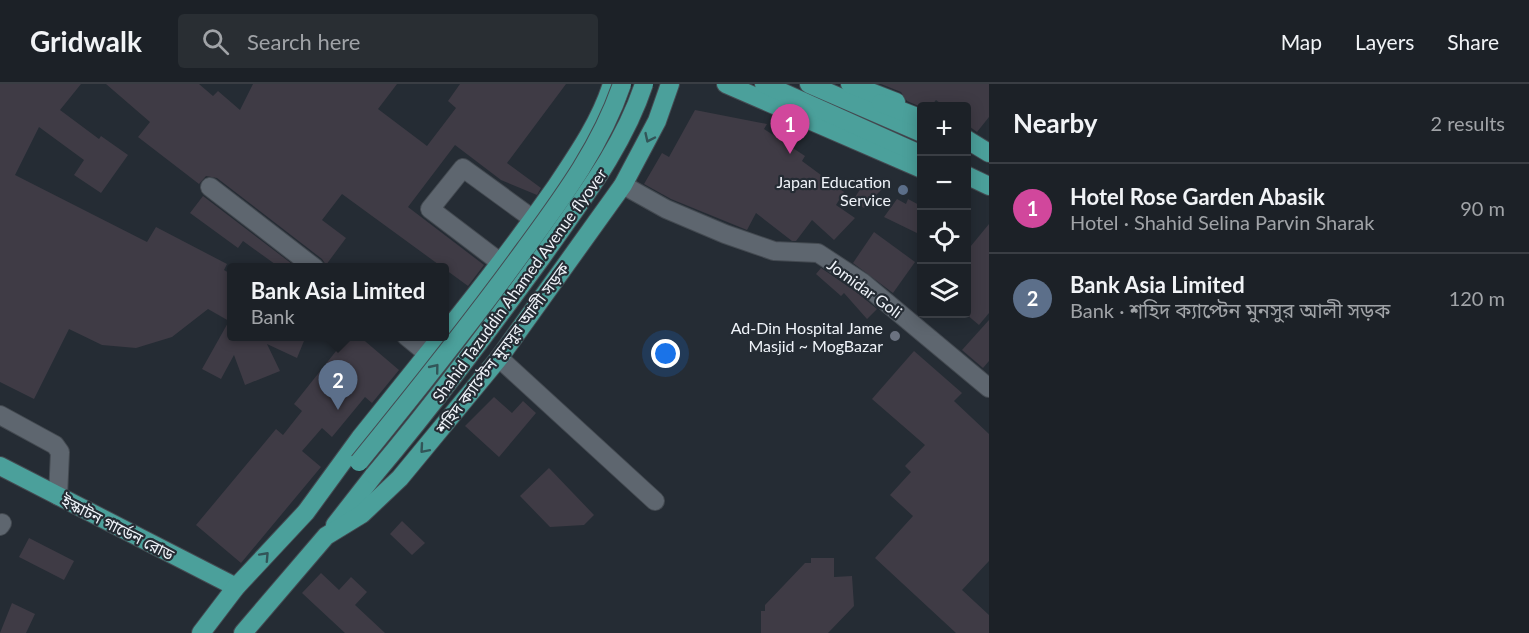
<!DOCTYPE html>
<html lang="en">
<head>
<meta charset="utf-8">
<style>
	:root { --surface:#1c2127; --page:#292e33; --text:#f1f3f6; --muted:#a0a3a7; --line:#3a3e44; --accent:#db2777 }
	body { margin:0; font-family:Lato,"Noto Sans Bengali",sans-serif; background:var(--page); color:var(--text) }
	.controls { position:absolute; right:18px; top:18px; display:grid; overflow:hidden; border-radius:6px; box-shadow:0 3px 15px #0003 }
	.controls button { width:54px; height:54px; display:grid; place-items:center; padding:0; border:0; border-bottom:2px solid var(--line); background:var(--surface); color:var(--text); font:30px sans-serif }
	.you { position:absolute; left:666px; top:270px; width:21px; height:21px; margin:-15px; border:4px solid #fff; border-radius:50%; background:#1a73e8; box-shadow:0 0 0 9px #1a73e833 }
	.badge { display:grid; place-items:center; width:39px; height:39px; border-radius:50%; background:var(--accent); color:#fff; font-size:20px; font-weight:700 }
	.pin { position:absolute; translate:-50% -50px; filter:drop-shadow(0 2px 3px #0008) }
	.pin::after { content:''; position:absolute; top:32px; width:21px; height:18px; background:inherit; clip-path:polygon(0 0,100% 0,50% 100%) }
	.popup { position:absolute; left:227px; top:179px; width:222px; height:78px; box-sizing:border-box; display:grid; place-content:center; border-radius:6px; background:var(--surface); filter:drop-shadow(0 2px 4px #0005); font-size:20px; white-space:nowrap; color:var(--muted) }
	.popup b { font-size:22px; color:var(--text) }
	.popup::after { content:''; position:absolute; left:50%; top:100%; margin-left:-12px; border:12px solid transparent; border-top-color:var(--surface) }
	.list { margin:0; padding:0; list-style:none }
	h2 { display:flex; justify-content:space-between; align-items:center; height:78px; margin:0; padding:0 24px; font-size:26px }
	h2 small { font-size:20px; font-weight:400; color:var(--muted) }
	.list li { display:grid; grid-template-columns:39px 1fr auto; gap:18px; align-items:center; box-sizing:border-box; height:90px; padding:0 24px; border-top:2px solid var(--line) }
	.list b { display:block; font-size:22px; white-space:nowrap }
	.list p { margin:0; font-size:20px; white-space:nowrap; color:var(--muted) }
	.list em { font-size:20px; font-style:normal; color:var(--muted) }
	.icon { flex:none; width:33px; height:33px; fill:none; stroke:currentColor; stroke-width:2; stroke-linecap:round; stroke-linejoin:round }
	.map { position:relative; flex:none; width:989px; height:549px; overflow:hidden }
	header { display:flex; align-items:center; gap:36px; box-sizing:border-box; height:84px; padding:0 30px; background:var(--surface); border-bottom:2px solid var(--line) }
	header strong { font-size:28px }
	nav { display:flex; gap:33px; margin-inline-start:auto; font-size:21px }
	.search { width:420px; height:54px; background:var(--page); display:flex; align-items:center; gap:15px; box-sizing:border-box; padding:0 21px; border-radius:6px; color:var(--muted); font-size:22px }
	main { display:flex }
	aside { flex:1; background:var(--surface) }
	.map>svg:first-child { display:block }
	.building { fill:#3f3b45 }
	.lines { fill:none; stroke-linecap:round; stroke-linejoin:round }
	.minor-casing { stroke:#444a51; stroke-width:20 }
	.major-casing { stroke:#444a51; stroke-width:20 }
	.minor { stroke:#5e666f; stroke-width:18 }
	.major { stroke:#4ba09b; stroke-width:18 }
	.major-bridge-casing { stroke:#444a51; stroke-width:20; stroke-linecap:butt }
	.major-bridge { stroke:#4ba09b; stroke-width:18 }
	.oneway { stroke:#325558 }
	.service-dot { fill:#5c6f8a; stroke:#252c34; stroke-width:2 }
	.worship-dot { fill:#6b7280; stroke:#252c34; stroke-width:2 }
	.labels { text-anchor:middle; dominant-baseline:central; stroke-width:4.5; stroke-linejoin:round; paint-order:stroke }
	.poi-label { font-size:16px; fill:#eff3f9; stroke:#252c34; text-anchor:end }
	.street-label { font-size:16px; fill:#eff3f9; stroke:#252c34 }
</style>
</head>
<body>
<header>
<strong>Gridwalk</strong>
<div class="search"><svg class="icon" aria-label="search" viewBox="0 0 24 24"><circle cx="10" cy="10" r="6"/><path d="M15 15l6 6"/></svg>Search here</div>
<nav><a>Map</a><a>Layers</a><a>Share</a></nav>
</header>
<main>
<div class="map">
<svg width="989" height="549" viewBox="0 0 989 549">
	<rect width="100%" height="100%" fill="#252c34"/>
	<g class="building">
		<polygon points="0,0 81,0 60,26 99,55 101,52 128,71 101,109 74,91 84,76 39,43 15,91 147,158 156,143 227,180 224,186 231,190 231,252 306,252 297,274 267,260 280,287 245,301 234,271 221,295 202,285 229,237 208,225 172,253 136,264 102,261 69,245 34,315 0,298"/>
		<polygon points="106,0 199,0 213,12 218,7 240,26 253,0 397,0 378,25 427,62 456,24 448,17 460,0 566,0 507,79 541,104 537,111 501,96 455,61 408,123 484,181 468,202 342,110 322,136 346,154 326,181 322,175 217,94 206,92 199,100 138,53 150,38"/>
		<polygon points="881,0 989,0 989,33 977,48 966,40 966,22 944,22 936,16 931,22 921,23 907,17 901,8"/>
		<polygon points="695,26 767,40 764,45 805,72 802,77 844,108 836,121 855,134 834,156 812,136 796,157 792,157 756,129 747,146 671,115 644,100 662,69 669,73"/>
		<polygon points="866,96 882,105 864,124 852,118"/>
		<polygon points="203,112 296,183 279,183 243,157 238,164 190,129"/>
		<polygon points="897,115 906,120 908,115 921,122 921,151 884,133"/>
		<polygon points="989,140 989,229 979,241 966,230 966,168"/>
		<polygon points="874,148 915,178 893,209 853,179"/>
		<polygon points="821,184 855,207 877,225 867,235 844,209 841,212 816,190"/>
		<polygon points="989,236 989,277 983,284 962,266"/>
		<polygon points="348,252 359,252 399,286 372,319 365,313 332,353 322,344 302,367 321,383 241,479 196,441 276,345 283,351 302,327 294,320"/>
		<polygon points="914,267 962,309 954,317 989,350 989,477 962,506 989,531 989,549 956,549 875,474 913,432 890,411 911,388 905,382 925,361 872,315"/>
		<polygon points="494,313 512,329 523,317 536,329 499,373 465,342"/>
		<polygon points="549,384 594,431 584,441 550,443 520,412"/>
		<polygon points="402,437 425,459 412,471 390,450"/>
		<polygon points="29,454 74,477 64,496 19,473"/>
		<polygon points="811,474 834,474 834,493 852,492 854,522 828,549 761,549 761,527 765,527 765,521 805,479 811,479"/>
		<polygon points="321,489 339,506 351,493 367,508 355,521 385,549 345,549 302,509"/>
		<polygon points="12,519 35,530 26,549 0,549"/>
	</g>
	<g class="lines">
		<g class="minor-casing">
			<g id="minor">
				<polyline points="623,101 666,125 725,150 774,167 818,169 862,198 989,304"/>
				<polyline points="210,103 315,184"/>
				<polyline points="501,179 430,125 463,84 533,135"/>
				<polyline points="406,252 428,270"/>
				<polyline points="499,274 655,417"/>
				<polyline points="0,331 55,361 60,368 58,412"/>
				<polyline points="0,442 2,439"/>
			</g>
		</g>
		<g class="major-casing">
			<g id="major">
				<polyline points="726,0 922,85"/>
				<polyline points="764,0 922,71"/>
				<polyline points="809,0 922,49"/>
				<polyline points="850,0 896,18"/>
				<polyline points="881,19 922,35"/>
				<polyline points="966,55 989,69"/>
				<polyline points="966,91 989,102"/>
				<path d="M445,249c38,-47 75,-95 110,-145 22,-33 45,-66 57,-104"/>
				<polyline points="0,382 236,503"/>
				<polyline points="335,441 374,391"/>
				<polyline points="201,549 236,503 306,428 360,354 442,252"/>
				<polyline points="243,549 326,452 362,430 400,394 499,274 623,101 657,37 670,0"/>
			</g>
		</g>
		<use href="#minor" class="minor"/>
		<use href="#major" class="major"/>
		<g class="major-bridge-casing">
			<g id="major-bridge">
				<path d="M359,378c57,-70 113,-140 166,-213 38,-52 76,-103 97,-165"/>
				<path d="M374,391c60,-71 114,-144 168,-218 38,-55 81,-109 102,-173"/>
			</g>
		</g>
		<use href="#major-bridge" class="major-bridge"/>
	</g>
	<defs><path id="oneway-chevron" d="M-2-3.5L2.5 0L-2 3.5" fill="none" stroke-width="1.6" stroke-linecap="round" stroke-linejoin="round" transform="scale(1.5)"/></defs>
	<g class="oneway">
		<use href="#oneway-chevron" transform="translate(649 54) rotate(115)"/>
		<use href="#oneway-chevron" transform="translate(435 284) rotate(-51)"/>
		<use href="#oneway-chevron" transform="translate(424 365) rotate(131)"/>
		<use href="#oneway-chevron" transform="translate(265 472) rotate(-47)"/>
	</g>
	<circle class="service-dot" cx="903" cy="106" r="6"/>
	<circle class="worship-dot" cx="895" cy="252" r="6"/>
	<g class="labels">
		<g class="poi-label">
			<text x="891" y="97">Japan Education<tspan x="891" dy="18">Service</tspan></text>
			<text x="883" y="243">Ad-Din Hospital Jame<tspan x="883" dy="18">Masjid ~ MogBazar</tspan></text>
		</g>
		<g class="street-label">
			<text transform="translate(519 201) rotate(-54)">Shahid Tazuddin Ahamed Avenue flyover</text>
			<text transform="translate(865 204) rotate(36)">Jomidar Goli</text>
			<text transform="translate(502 264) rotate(-53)">শহিদ ক্যাপ্টেন মুনসুর আলী সড়ক</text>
			<text transform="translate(118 443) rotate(27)">ইস্কাটন গার্ডেন রোড</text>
		</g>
	</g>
</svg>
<div class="controls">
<button>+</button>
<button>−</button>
<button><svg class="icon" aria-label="locate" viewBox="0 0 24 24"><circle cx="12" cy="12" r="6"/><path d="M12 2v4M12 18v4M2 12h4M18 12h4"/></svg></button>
<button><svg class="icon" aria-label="layers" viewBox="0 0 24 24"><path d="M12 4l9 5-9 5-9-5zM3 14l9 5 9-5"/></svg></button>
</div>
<div class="you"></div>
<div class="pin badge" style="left:790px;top:70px;background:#d1479c">1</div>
<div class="pin badge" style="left:338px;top:326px;background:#5c6f8a">2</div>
<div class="popup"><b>Bank Asia Limited</b>Bank</div>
</div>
<aside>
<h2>Nearby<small>2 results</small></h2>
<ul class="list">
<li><span class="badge" style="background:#d1479c">1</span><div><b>Hotel Rose Garden Abasik</b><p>Hotel · Shahid Selina Parvin Sharak</p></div><em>90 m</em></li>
<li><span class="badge" style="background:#5c6f8a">2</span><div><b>Bank Asia Limited</b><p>Bank · শহিদ ক্যাপ্টেন মুনসুর আলী সড়ক</p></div><em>120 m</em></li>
</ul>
</aside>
</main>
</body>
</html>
